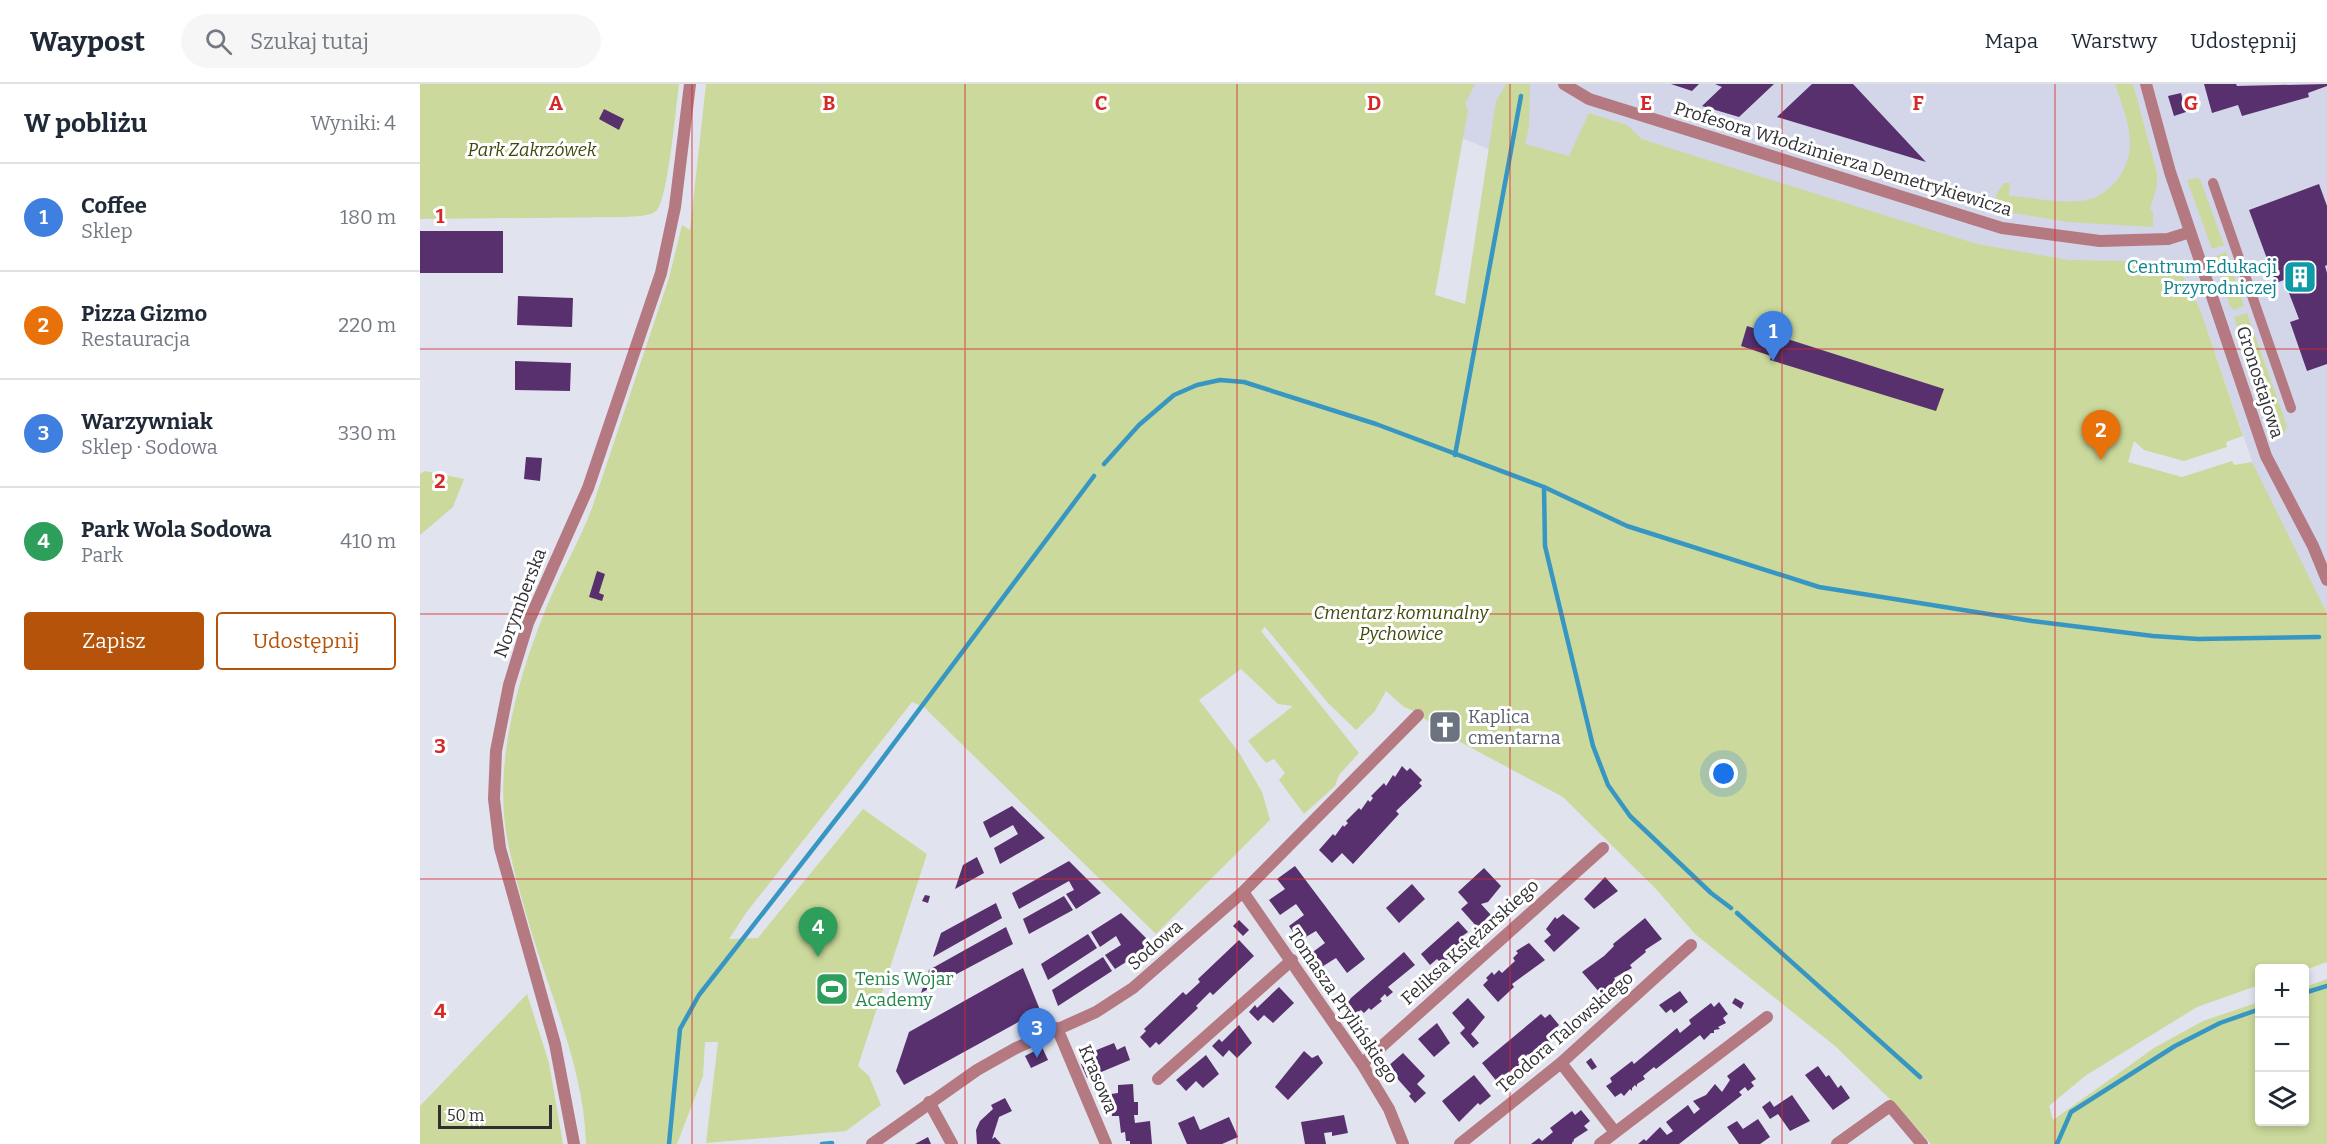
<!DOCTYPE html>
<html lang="pl">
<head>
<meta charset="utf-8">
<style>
	:root { --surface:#fff; --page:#f6f6f7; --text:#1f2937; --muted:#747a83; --line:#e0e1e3; --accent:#b45309 }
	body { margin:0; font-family:Bitter,serif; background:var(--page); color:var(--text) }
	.controls { position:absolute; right:18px; bottom:18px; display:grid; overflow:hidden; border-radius:6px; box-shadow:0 3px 9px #0003 }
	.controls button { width:54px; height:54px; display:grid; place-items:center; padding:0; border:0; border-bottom:2px solid var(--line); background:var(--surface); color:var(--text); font:30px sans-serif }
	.scale { position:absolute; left:18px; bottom:15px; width:114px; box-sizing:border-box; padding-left:6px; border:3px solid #2f2f34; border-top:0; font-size:16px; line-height:21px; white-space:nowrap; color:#2f2f34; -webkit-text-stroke:4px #fff; paint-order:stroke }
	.you { position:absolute; left:1304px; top:690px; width:21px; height:21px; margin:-15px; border:4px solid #fff; border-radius:50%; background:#1a73e8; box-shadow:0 0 0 9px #1a73e833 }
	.badge { display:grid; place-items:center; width:39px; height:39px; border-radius:50%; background:var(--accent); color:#fff; font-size:20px; font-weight:700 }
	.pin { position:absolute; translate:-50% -50px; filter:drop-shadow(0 2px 3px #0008) }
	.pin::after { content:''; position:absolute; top:32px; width:21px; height:18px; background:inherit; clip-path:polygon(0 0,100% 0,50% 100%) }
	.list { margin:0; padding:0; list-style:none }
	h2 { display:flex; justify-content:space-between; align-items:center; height:78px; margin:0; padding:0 24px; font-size:26px }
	h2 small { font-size:20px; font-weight:400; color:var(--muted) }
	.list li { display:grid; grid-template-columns:39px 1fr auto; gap:18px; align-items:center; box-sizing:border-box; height:108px; padding:0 24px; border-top:2px solid var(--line) }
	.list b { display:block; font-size:22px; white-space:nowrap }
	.list p { margin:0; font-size:20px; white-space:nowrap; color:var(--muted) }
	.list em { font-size:20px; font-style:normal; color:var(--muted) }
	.actions { display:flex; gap:12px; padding:18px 24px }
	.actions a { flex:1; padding:14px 0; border:2px solid var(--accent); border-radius:6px; text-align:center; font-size:21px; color:var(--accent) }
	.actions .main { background:var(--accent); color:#fff }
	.icon { flex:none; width:33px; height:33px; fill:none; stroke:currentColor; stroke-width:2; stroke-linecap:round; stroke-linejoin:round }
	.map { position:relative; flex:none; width:1907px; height:1060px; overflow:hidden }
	header { display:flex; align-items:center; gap:36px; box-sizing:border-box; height:84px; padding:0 30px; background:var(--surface); border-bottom:2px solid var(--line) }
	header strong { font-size:28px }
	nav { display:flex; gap:33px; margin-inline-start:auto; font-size:21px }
	.search { width:420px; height:54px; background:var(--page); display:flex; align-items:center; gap:15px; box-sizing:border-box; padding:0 21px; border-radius:33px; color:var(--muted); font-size:22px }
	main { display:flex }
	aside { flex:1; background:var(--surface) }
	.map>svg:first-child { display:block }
	.built { fill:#d2d6e8 }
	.green { fill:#cbd99c }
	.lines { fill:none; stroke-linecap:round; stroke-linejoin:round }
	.stream { stroke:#3897c2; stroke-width:4.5 }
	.building { fill:#57306d }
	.pedestrian { stroke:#b57981; stroke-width:10 }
	.minor { stroke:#b57981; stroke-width:12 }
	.grid { fill:none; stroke:#d62828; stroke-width:1.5; stroke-opacity:0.55 }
	.labels { text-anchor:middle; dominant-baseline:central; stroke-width:6; stroke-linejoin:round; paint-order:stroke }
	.park-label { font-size:18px; font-style:italic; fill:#40490b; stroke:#fff }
	.street-label { font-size:18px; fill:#2f2f34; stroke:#fff }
	.culture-label { font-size:18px; fill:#0d838f; stroke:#fff; text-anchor:end }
	.worship-label { font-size:18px; fill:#5b616d; stroke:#fff; text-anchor:start }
	.leisure-label { font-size:18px; fill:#27864d; stroke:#fff; text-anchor:start }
	.grid-label { font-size:20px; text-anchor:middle; font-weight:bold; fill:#d62828; stroke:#fff; stroke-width:6; stroke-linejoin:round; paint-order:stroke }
</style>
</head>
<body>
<header>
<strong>Waypost</strong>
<div class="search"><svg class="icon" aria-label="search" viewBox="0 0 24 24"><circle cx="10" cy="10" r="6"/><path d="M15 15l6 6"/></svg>Szukaj tutaj</div>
<nav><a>Mapa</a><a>Warstwy</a><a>Udostępnij</a></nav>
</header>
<main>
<aside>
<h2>W pobliżu<small>Wyniki: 4</small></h2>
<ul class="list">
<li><span class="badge" style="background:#3f7fe0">1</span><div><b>Coffee</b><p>Sklep</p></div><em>180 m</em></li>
<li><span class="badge" style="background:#e8710a">2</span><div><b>Pizza Gizmo</b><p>Restauracja</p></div><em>220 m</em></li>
<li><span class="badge" style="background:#3f7fe0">3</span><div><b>Warzywniak</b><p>Sklep · Sodowa</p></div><em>330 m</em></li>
<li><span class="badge" style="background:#2e9e5b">4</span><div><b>Park Wola Sodowa</b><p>Park</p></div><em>410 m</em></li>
</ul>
<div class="actions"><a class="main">Zapisz</a><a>Udostępnij</a></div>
</aside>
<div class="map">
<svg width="1907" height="1060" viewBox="0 0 1907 1060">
	<rect width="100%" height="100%" fill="#e1e3ef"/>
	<polygon class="built" points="912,0 1907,0 1907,529 1836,389 1780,225 1765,196 1648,193 1071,66"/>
	<g class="green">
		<path d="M0,0h259c-3,21 -11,118 -23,127 -7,6 -23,5 -32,6l-204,2z"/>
		<path d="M286,0h769l-10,20 3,6 -33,185 30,9 31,-203 10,-17h24l-1,43 -4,17 44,12 20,-43 38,12 15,14 24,8 311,97 92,16 103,2 13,18 15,29 43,127 -17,6 1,5 -43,14 -40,-11 -10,-9 -6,21 54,15 50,-16 2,4 18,-3 75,151v349l-22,8 -45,-2 -1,17 -62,22 -112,69 -36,30 4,14 101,-72 49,-27 56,-19 1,120h44l1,-135 22,-8v165h-396l-35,-39 -61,-59 -140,-112 -40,-46 -92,-91 -114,-61 -35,-25 -10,-4 -18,-16 -11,20 -19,19 -28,-27 -63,-76 -4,4 98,122 -20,22 -4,11 -31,28 -25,-34 6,-7 -11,-14 -8,4 -18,-22 45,-35 -15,-2 -37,-35 -42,31 41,54 22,38 8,28 -114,114 -222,-217 -10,-10 -12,-5 -166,211 -17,26 29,-1 105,-129 64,45 -69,212 11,10 12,29 -35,26 -140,12 12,-101h-13l-2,34 -26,68h-91c-2,-73 -33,-142 -54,-210 -10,-34 -20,-67 -26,-102 -11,-73 12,-154 39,-221 14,-36 34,-68 47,-103l77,-230 13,-53 8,5z"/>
		<path d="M1695,0h18l24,89v13l-7,23 3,2v16l-86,-5 -71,-12v-15l8,-12h6l-1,13c23,1 48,7 70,5 28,-1 52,-31 51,-58 0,-19 -9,-41 -15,-59z"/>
		<polygon points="1776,94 1780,95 1804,161 1792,165 1767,96"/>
		<polygon points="1806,168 1824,222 1814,226 1810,222 1795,176 1796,172"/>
		<polygon points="1827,229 1867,342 1864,350 1854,349 1852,346 1814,233"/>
		<polygon points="5,387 44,395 33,423 0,451 0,390"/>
		<polygon points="107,910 129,979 143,1060 0,1060 0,1022"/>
	</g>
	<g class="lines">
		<g class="stream">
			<polyline points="1035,371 1101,12"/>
			<polyline points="684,380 719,341 754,311 777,301 800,296 824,298 956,340 1124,403 1207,442 1399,503 1612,537 1733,552 1778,555 1899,553"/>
			<polyline points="1124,403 1125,462 1173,662 1188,701 1210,732 1291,809 1311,824"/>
			<polyline points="1317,829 1500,993"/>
			<polyline points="1884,909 1907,902"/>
			<polyline points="249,1060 260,945 279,911 442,702 674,392"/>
			<polyline points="402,1060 412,1059"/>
			<polyline points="1637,1060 1651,1028 1755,962 1800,939 1840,925"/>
		</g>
	</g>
	<g class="building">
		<polygon points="1251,0 1279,0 1272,7"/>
		<polygon points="1295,0 1354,0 1319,33 1282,22 1302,3"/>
		<polygon points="1392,0 1433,0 1506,78 1357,33"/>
		<polygon points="1784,0 1816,0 1817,2 1907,0 1907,2 1888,9 1889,13 1822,32 1818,21 1792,29"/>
		<polygon points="1761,9 1766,28 1754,32 1748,12"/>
		<polygon points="184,25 204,35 199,46 179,35"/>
		<polygon points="1899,100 1907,122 1907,181 1905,182 1907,189 1907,280 1887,287 1870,238 1879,235 1864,196 1856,199 1829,126"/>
		<rect x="0" y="147" width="83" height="42"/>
		<polygon points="98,212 153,214 152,243 97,241"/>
		<polygon points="1327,242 1524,305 1516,327 1350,276 1351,272 1321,262"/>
		<polygon points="95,277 151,279 150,307 95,306"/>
		<polygon points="106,373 122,374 120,397 104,395"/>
		<polygon points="177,487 185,490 179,509 184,511 182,517 169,513"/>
		<polygon points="1022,634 1035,642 1030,652 1016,643"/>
		<polygon points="982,682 987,687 990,684 1002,696 999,699 1002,702 976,727 979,730 933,780 922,769 912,779 899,766 913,750 915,752 923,741 924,743 928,739 926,737 939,724 941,726 948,716 950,718 953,714 951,712 964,699 966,702 973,691 975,693"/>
		<polygon points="592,722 625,754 580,780 574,764 598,750 593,741 570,754 563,738"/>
		<polygon points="557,773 564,789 535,805 543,781"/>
		<polygon points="649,777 681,809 656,825 646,810 654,806 649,797 599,825 592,809"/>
		<polygon points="875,782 945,875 927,889 916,874 900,884 890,870 905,859 896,847 879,857 869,842 884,831 876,820 860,831 849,816 865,805 857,795"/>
		<polygon points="1064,784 1081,802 1068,818 1061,820 1071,831 1057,843 1041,825 1048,819 1038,808"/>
		<polygon points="1185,793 1198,807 1174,825 1164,815"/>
		<polygon points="992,800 1005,815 979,839 966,824"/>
		<polygon points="505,811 510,812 508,819 502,817"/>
		<polygon points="644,812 653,826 609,850 603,835"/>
		<polygon points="576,819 582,834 513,873 521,849"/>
		<polygon points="701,829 733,861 695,885 685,871 701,861 696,852 680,863 671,848"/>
		<polygon points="1143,830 1160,844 1134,868 1124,857 1131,851 1126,845 1135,833 1137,835"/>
		<polygon points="1225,834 1242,855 1225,866 1226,868 1210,881 1212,884 1194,894 1196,897 1180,909 1162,888 1184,872 1194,862 1193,860"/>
		<polygon points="819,836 829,846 823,852 813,842"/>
		<polygon points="1038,837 1048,848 1041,853 1046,859 1022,880 1017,875 1010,881 1001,870"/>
		<polygon points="586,843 593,860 501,909 509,886"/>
		<polygon points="668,850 677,864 628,896 621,880"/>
		<polygon points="819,856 834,872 793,911 790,908 776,922 778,924 739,961 736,958 730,964 720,953 726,947 724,945 763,908 766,911 780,898 778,895"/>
		<polygon points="1109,859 1125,876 1092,900 1094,903 1078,918 1063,901 1068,896 1066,894 1072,888 1074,891 1079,886 1082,889 1095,877 1093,874 1098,869 1096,867"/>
		<polygon points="984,868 995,881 968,903 973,908 967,913 965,910 960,915 962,917 951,926 949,924 944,929 941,926 936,930 927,920 931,914"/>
		<polygon points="683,873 692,887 638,922 632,906"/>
		<polygon points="603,884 620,926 484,1001 476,987 489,948"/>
		<polygon points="859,903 874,919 853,939 844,931 838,937 829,928 835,921 837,924"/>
		<polygon points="1260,907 1268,918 1254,929 1251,925 1246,929 1239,921"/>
		<polygon points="1048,914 1065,933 1051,950 1059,959 1053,964 1040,949 1045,944 1032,929"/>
		<polygon points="1315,914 1324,919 1321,925 1312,919"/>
		<polygon points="1299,918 1308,930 1303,934 1306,939 1298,943 1300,945 1294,946 1294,949 1291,949 1284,956 1280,951 1236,985 1234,983 1223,992 1225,995 1217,1000 1217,1003 1215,1001 1212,1004 1212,1007 1210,1005 1204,1012 1201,1009 1195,1013 1186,1002 1192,998 1190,994 1212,977 1214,980 1257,944 1260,949 1271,940 1269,936 1291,919 1294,923"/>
		<polygon points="1121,930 1125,934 1130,930 1139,941 1134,946 1137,950 1132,954 1133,956 1122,965 1120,963 1110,972 1108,970 1098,979 1100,981 1082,992 1084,994 1078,999 1062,979"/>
		<polygon points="1017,939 1030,959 1014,973 998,955"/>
		<polygon points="819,941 832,959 817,974 809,966 803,973 792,962 799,955 802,958"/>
		<polygon points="694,959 697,966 705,962 710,976 667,994 661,980 672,975 669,969"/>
		<polygon points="622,963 628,976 611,984 605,972"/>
		<polygon points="884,967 892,974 898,971 903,979 868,1016 855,1003"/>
		<polygon points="983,969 1005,992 997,1000 1006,1009 995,1019 989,1012 991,1010 967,983"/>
		<polygon points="786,971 799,990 783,1004 776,997 766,1007 756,996"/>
		<polygon points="1171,974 1177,983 1172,986 1166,978"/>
		<polygon points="1324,979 1336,995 1331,998 1334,1002 1328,1007 1325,1003 1319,1008 1322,1011 1259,1060 1218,1060 1224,1055 1226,1057 1240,1043 1247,1051 1253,1047 1246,1038 1268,1021 1274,1030 1280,1025 1273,1017 1286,1011 1295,1000 1302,1008 1310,996 1307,992"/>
		<polygon points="1398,982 1406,993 1409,991 1418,1004 1421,1001 1430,1014 1413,1026 1385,991"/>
		<polygon points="1054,991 1071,1012 1060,1021 1058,1019 1039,1038 1022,1017"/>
		<polygon points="713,1000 714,1018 718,1018 718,1031 714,1031 715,1039 730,1037 732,1060 710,1060 710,1057 706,1057 705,1048 701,1049 699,1032 692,1032 691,1010 698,1009 698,1001"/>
		<polygon points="1372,1011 1390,1037 1370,1047 1358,1030 1350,1035 1342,1023 1350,1017 1354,1023"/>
		<polygon points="585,1014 592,1027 579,1033 572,1055 575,1053 581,1060 557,1060 556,1046 560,1037 573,1025 571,1021"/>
		<polygon points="1161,1026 1170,1037 1164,1042 1168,1046 1154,1055 1153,1059 1152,1057 1152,1060 1111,1060 1119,1054 1122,1057 1133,1048 1130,1044 1152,1027 1155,1031"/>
		<polygon points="924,1031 928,1049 912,1052 912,1048 904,1049 906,1060 885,1060 881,1038"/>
		<polygon points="774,1032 780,1046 809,1033 818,1053 802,1060 767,1060 758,1039"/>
		<polygon points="1338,1035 1350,1053 1340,1060 1319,1060 1307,1043 1317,1037 1323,1045"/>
		<polygon points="508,1053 511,1060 495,1060"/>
	</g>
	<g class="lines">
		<polyline class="pedestrian" points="1793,99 1871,324"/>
		<g class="minor">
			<polyline points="1144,0 1169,15 1582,144 1680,157 1748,155 1770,148"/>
			<polyline points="1726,0 1750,88 1846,372 1893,462 1907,496"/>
			<polyline points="823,808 942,980 969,1025 983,1060"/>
			<polyline points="637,944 686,1060"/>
			<polyline points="1141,979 1195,1048"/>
			<polyline points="942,980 1183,764"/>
			<polyline points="738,995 872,876"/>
			<polyline points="509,1018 532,1060"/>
			<polyline points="154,1060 135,960 80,764 74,715 76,667 89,601 108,539 168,404 241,189 255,123 270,0"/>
			<polyline points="452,1060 557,986 596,964 676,928 713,904 823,808 998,631"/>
			<polyline points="1040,1060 1141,979 1271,861"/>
			<polyline points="1180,1060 1347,933"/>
			<polyline points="1417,1060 1470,1022 1502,1060"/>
		</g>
	</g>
	<path class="grid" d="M272,0v1060M545,0v1060M817,0v1060M1090,0v1060M1362,0v1060M1635,0v1060M0,265h1907M0,530h1907M0,795h1907"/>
	<defs>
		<g id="building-square" transform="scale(1.725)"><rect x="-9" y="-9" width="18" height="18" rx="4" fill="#0f9aa8" stroke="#fff"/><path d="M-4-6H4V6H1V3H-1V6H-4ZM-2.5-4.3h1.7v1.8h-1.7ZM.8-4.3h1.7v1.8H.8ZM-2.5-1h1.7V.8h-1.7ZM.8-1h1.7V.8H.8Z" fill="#fff"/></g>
		<g id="church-square" transform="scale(1.725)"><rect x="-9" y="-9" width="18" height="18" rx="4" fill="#6b7280" stroke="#fff"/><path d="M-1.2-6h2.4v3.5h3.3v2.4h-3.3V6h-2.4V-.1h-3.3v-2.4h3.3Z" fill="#fff"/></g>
		<g id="stadium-square" transform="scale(1.725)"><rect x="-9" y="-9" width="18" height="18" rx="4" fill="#2e9e5b" stroke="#fff"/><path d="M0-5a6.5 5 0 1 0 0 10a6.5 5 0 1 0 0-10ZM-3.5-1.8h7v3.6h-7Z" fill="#fff"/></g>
	</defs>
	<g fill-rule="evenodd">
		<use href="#building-square" x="1880" y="193"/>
		<use href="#church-square" x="1025" y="643"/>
		<use href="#stadium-square" x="412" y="905"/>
	</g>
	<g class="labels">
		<g class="park-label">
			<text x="112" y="66">Park Zakrzówek</text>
			<text x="981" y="529">Cmentarz komunalny<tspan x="981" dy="21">Pychowice</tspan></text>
		</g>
		<g class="street-label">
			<text transform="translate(1423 75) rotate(17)">Profesora Włodzimierza Demetrykiewicza</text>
			<text transform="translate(1840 298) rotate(72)">Gronostajowa</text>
			<text transform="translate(100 519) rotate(-69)">Norymberska</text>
			<text transform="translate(1050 858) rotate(-42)">Feliksa Księżarskiego</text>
			<text transform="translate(735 861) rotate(-41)">Sodowa</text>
			<text transform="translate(923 922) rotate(56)">Tomasza Prylińskiego</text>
			<text transform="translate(1145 948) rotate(-41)">Teodora Talowskiego</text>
			<text transform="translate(678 995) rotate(67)">Krasowa</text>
		</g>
		<g class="culture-label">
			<text x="1857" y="183">Centrum Edukacji<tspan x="1857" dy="21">Przyrodniczej</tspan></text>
		</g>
		<g class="worship-label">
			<text x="1048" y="633">Kaplica<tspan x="1048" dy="21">cmentarna</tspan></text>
		</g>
		<g class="leisure-label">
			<text x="435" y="895">Tenis Wojar<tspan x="435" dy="21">Academy</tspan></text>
		</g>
	</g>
	<g class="grid-label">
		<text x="136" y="26">A</text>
		<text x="409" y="26">B</text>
		<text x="681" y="26">C</text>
		<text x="954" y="26">D</text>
		<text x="1226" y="26">E</text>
		<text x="1498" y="26">F</text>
		<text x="1771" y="26">G</text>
		<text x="20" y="139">1</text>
		<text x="20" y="404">2</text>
		<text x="20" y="669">3</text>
		<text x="20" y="934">4</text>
	</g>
</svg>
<div class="controls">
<button>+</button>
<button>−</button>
<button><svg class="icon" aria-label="layers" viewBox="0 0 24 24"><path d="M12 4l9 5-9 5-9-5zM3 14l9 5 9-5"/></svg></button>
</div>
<div class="scale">50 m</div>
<div class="you"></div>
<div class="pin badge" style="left:1353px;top:277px;background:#3f7fe0">1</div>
<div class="pin badge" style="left:1681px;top:376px;background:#e8710a">2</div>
<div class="pin badge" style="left:617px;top:974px;background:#3f7fe0">3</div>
<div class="pin badge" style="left:398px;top:873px;background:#2e9e5b">4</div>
</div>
</main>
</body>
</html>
